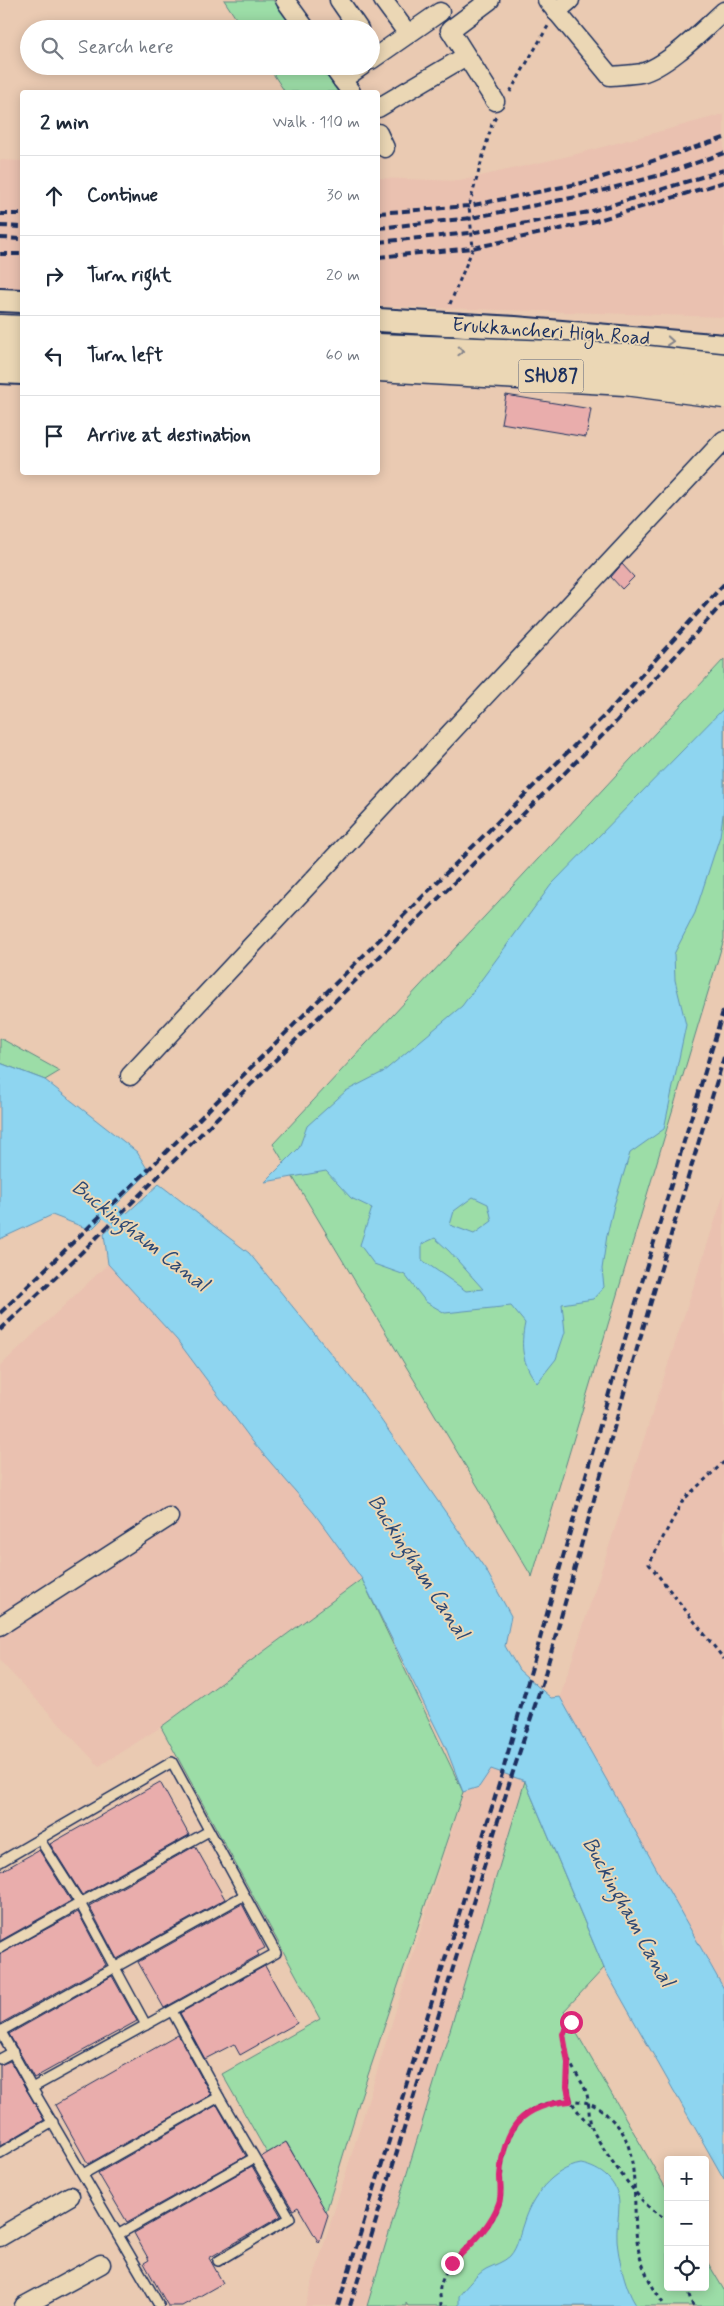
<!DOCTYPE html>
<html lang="en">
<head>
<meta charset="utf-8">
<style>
	:root { --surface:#fff; --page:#f6f6f7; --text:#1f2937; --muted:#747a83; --line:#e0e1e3 }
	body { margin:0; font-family:Mynerve,sans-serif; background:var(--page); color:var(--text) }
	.controls { position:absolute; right:15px; bottom:15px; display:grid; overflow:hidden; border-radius:5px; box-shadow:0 2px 12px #0003 }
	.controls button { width:45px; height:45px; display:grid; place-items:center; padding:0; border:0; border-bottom:1px solid var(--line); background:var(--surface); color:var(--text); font:25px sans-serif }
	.stop { position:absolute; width:15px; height:15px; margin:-11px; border:4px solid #db2777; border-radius:50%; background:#fff }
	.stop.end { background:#db2777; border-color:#fff; box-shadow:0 1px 5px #0008 }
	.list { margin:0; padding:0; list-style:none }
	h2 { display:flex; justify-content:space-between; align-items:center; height:65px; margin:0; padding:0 20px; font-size:21px }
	h2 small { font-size:16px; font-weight:400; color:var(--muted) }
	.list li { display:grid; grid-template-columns:32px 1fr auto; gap:15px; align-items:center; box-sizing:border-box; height:80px; padding:0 20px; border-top:1px solid var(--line) }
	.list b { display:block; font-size:19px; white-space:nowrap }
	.list em { font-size:16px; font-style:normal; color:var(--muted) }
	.icon { flex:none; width:28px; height:28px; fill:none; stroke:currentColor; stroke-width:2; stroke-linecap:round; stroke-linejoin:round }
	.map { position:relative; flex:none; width:724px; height:2306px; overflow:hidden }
	.search { position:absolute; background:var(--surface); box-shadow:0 2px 12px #0003; left:20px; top:20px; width:360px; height:55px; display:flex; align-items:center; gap:12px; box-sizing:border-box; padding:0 18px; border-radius:28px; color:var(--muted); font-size:19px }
	.panel { position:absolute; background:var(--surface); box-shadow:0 2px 12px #0003; left:20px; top:90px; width:360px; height:385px; border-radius:5px }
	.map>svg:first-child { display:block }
	.built { fill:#eac1b0 }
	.green { fill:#9cdda7; stroke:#5c8682 }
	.water { fill:#8ed5f0; stroke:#6093b6; fill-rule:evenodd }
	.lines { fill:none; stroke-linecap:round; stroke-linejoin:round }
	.canal { stroke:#8ed5f0; stroke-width:19 }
	.building { fill:#e9adac; stroke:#1b2f5e }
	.service-casing { stroke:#1b2f5e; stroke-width:12 }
	.minor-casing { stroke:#1b2f5e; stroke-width:21 }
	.tertiary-casing { stroke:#1b2f5e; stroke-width:26 }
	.primary-casing { stroke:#1b2f5e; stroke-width:31 }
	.path { stroke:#1b2f5e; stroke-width:3; stroke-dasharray:4 4; stroke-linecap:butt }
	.service { stroke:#ebd7b5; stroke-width:9 }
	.minor { stroke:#ebd7b5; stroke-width:18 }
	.tertiary { stroke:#ebd7b5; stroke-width:22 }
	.primary { stroke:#ebd7b5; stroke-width:28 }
	.rail { stroke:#1b2f5e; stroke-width:4; stroke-dasharray:8 4; stroke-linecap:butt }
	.primary-bridge-casing { stroke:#1b2f5e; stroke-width:31; stroke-linecap:butt }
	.primary-bridge { stroke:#ebd7b5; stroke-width:28 }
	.oneway { stroke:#83838a }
	.route { stroke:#db2777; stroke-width:6 }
	.labels { text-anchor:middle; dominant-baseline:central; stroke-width:4; stroke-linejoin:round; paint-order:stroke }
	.shield { fill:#ebd7b5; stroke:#596178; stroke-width:1 }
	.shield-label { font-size:19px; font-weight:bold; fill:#1b2f5e }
	.street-label { font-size:20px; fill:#1b2f5e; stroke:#ebd7b5 }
	.water-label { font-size:21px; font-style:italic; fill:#2c4874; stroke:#ebd7b5 }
</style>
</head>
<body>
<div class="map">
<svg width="724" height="2306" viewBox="0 0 724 2306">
	<rect width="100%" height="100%" fill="#eacab2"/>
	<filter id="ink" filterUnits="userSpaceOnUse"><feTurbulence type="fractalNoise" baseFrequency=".02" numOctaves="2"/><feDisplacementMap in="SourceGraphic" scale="10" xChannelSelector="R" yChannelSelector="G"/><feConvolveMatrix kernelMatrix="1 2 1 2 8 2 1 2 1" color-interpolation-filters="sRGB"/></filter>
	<g filter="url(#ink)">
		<g class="built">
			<polygon points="724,114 724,317 378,306 378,178 459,181 573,155"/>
			<polygon points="0,160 22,161 22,294 0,293"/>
			<polygon points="724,1193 724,1989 560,1697"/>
			<polygon points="108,1264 177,1340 253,1442 314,1513 362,1579 161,1727 99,1766 0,1661 0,1366"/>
			<polygon points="491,1769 525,1781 367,2306 305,2306 463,1792 479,1787"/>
		</g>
		<g class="green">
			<polygon points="224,0 273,0 295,29 243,29"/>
			<polygon points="268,66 320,66 338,92 285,92"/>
			<polygon points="724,659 724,939 532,1577 273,1144"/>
			<polygon points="0,1038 60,1071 45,1080 0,1063"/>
			<polygon points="362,1579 463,1792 362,2093 326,2212 287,2143 267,2153 222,2074 320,2019 161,1727"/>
			<polygon points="525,1781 604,1968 564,2011 668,2192 668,2287 705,2287 705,2258 724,2290 724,2306 408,2306 406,2303 406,2306 367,2306"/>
		</g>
		<g class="water">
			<path d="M724,708v100l-4,28 -25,77 -21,41 1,26 11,45 -22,104 -34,24 -16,52 -7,30 -5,34 2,18 -11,12 -31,5 3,28 -9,27 -19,24c-15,-20 -17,-36 -12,-60l-14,-17 -66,7 -19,-11 -21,-27 -31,-11 -14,-19 12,-37 -21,-10 -25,-27 -61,11 34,-34 8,-22 39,-35 37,-19 79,-66 89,-121zM473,1197l15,7 4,17 -18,13 -24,-9 4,-14zM435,1238l14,13 34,38 -17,2 -44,-31v-16z"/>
			<polygon points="0,1063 45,1080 137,1152 149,1172 91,1230 52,1215 0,1239"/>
			<polygon points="159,1184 249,1253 358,1387 486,1570 511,1616 505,1646 519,1670 551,1698 560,1697 724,1989 724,2179 604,1968 525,1781 491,1769 479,1787 463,1792 446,1748 362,1579 314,1513 253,1442 177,1340 108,1264 104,1234"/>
			<path d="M581,2164c20,4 38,18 38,41 0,12 -3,23 -2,35 1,17 9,52 20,66h-178v-10c8,-10 17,-21 27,-27 8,-4 18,-7 24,-13 8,-9 9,-21 13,-32 8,-27 29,-55 58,-60z"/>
		</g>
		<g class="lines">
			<polyline class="canal" points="89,1195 140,1235"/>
		</g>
		<g class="building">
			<polygon points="506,395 591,409 586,437 501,423"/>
			<polygon points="622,564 634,577 622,589 611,577"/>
			<polygon points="160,1782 189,1835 82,1895 50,1844"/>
			<polygon points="195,1846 225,1899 117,1959 89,1906"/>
			<polygon points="39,1850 71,1901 0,1941 0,1872"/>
			<polygon points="242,1904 265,1948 257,1952 259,1955 164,2008 138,1962"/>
			<polygon points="78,1912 106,1965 0,2024 0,1954"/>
			<polygon points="265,1966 297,2023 240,2055 234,2044 205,2059 180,2013"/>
			<polygon points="112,1976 137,2021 34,2078 9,2034"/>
			<polygon points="178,2035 211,2095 88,2164 55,2105"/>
			<polygon points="10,2061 44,2120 0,2146 0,2065"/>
			<polygon points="217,2105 246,2156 127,2222 98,2173"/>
			<polygon points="286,2142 328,2215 319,2243 298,2207 293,2210 261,2157"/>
			<polygon points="252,2166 281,2216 209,2258 223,2283 182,2306 168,2306 144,2263 149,2260 134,2233"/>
		</g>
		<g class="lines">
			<g class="service-casing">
				<g id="service">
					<polyline points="40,1840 80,1903 146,2025"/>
					<polyline points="0,1862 172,1762 276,1953 32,2088"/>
					<polyline points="0,1948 209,1831"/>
					<polyline points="172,2011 219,2097 290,2218 218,2261"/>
					<polyline points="0,2030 32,2088 159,2305"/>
					<polyline points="1,2031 243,1896"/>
					<polyline points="0,2059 13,2052"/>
					<polyline points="0,2153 53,2122"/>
					<polyline points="83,2174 219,2097"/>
					<polyline points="119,2234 254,2158"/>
				</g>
			</g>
			<g class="minor-casing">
				<g id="minor">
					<polyline points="285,0 306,29"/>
					<polyline points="339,0 359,29"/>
					<polyline points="383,0 408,34"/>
					<polyline points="490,0 450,30 495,101"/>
					<path d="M547,0l63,76c10,-1 21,-1 31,-3 26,-6 63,-44 83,-62"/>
					<polyline points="556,12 570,0"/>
					<polyline points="371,60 440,12"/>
					<polyline points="332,66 351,92"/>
					<polyline points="342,80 362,66"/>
					<polyline points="378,108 466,56"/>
					<polyline points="378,133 385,148"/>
					<polyline points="130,1076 724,440"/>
					<polyline points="0,1626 169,1517"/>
					<polyline points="0,2237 70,2196"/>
					<polyline points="24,2306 101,2264"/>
				</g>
			</g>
			<g class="tertiary-casing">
				<g id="tertiary">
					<polyline points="0,300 22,301"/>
					<polyline points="378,320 515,328 724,346"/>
					<polyline points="0,372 22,373"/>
				</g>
			</g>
			<g class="primary-casing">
				<g id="primary">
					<polyline points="0,329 22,330"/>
					<polyline points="0,353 22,354"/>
				</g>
			</g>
			<g class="path">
				<polyline points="510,92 548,26"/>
				<polyline points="450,304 473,248 469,206 492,124 496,117"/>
				<polyline points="724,1462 683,1500 649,1564 724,1659"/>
				<path d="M571,2022c-19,22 3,45 13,65 7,13 3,27 8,41 6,16 44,68 58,80 6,5 12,8 18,14"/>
				<path d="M568,2064c1,38 -2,33 23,63"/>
				<polyline points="686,2287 693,2306"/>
				<path d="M441,2306c0,-6 -2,-13 -1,-19 9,-35 52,-50 60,-86 2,-9 0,-18 1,-27 2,-23 7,-40 23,-58 10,-11 27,-14 42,-15 16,-1 30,2 41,14 6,6 13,12 17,20 14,28 9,75 13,106 3,24 14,45 28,65"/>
			</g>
			<use href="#service" class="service"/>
			<use href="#minor" class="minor"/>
			<use href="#tertiary" class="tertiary"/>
			<use href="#primary" class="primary"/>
			<g class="rail">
				<polyline points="378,213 469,206 587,182 724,138"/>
				<polyline points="0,214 22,214"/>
				<polyline points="0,226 22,227"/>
				<polyline points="378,228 471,218 586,195 664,174 724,153"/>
				<polyline points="0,238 22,239"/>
				<polyline points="378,242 470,233 589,212 724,170"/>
				<polyline points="0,254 22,254"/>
				<polyline points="378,257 473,248 592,222 724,182"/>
				<polyline points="0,1313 151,1167 607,713 724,584"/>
				<polyline points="0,1330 75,1259 614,724 724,602"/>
				<polyline points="338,2306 500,1781 613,1379 724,1008"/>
				<polyline points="350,2306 510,1781 543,1681 627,1382 724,1057"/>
			</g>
			<g class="primary-bridge-casing">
				<g id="primary-bridge">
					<polyline points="378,348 629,358 724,368"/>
					<polyline points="378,367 625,381 724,394"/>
				</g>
			</g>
			<use href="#primary-bridge" class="primary-bridge"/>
		</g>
		<defs><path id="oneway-chevron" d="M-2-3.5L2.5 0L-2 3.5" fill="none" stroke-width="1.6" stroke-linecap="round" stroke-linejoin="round" transform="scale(1.25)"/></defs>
		<g class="oneway">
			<use href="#oneway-chevron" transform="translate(670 341) rotate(5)"/>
			<use href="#oneway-chevron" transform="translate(461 351) rotate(2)"/>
		</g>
	</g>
	<g class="lines" filter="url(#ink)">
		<path class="route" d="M452,2263c18,-18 39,-36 47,-60 3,-8 1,-19 1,-27 4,-49 21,-71 70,-75l-3,-14 1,-24 -5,-29 8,-12"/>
	</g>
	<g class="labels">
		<rect class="shield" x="518.5" y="359.5" width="65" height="33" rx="4"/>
		<g class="shield-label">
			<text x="551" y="376">SHU87</text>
		</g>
		<g class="street-label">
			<text transform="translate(551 332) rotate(4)">Erukkancheri High Road</text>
		</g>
		<g class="water-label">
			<text transform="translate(140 1236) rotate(38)">Buckingham Canal</text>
			<text transform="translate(418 1567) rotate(57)">Buckingham Canal</text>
			<text transform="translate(628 1912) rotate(61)">Buckingham Canal</text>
		</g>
	</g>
</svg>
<div class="controls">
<button>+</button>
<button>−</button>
<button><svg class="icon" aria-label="locate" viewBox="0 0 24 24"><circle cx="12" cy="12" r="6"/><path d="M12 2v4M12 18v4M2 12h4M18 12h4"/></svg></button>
</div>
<div class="stop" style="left:571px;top:2022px"></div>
<div class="stop end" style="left:452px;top:2263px"></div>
<div class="search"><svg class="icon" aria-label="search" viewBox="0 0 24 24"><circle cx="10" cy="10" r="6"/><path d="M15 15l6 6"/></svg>Search here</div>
<section class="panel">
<h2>2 min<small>Walk · 110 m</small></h2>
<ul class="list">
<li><svg class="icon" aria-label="ahead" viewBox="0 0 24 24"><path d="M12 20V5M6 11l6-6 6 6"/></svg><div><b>Continue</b></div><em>30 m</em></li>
<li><svg class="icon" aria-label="right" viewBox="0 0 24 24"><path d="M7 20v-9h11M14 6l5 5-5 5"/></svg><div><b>Turn right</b></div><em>20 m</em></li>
<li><svg class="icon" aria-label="left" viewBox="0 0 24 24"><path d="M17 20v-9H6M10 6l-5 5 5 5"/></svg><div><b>Turn left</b></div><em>60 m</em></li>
<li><svg class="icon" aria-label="arrive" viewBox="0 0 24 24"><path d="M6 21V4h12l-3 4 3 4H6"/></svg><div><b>Arrive at destination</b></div></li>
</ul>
</section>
</div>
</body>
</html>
